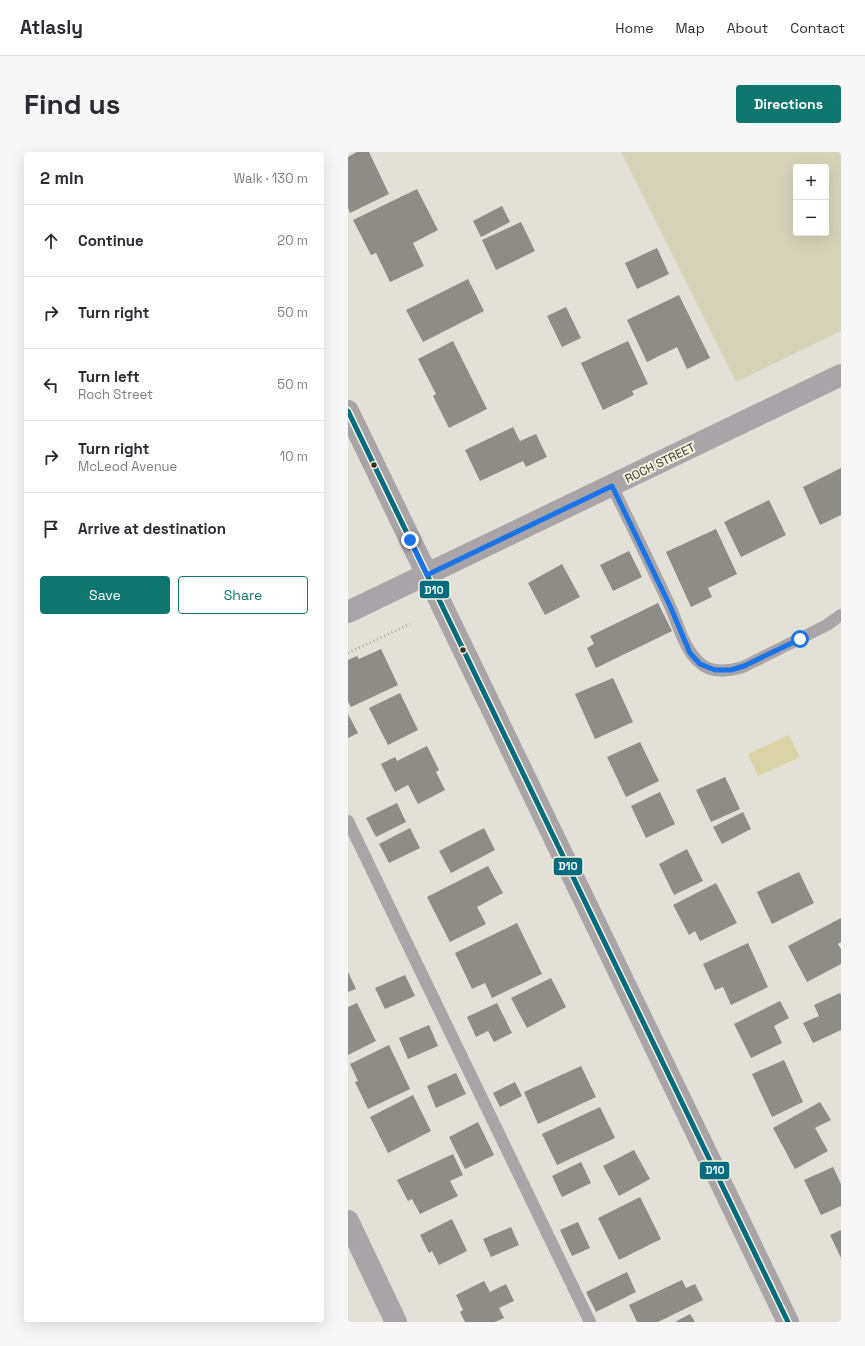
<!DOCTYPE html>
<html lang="en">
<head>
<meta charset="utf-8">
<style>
	:root { --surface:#fff; --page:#f7f7f7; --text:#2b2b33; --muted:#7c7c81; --line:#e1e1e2; --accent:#0f766e }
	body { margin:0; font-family:"Space Grotesk",sans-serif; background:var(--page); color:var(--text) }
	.controls { position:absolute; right:12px; top:12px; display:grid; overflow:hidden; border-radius:4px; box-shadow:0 4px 16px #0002 }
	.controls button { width:36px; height:36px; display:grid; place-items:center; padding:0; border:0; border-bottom:1px solid var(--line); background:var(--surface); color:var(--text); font:20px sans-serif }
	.stop { position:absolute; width:12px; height:12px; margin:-9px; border:3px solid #1a73e8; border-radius:50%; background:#fff }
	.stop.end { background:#1a73e8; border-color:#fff; box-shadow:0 1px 4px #0008 }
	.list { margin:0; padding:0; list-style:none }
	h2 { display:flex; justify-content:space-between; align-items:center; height:52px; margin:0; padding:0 16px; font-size:17px }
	h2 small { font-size:13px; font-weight:400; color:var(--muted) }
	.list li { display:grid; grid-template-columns:26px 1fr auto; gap:12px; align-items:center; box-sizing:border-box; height:72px; padding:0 16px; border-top:1px solid var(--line) }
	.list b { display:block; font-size:15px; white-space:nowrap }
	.list p { margin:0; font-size:13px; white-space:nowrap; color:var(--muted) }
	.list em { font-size:13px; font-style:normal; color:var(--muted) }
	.actions { display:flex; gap:8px; padding:12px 16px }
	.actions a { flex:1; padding:9px 0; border:1px solid var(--accent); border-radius:4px; text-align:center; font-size:14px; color:var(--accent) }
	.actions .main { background:var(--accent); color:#fff }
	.icon { flex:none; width:22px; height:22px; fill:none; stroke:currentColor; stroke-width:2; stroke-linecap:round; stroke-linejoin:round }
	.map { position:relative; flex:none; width:493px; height:1170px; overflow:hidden; border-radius:4px }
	header { display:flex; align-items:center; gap:24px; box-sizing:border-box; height:56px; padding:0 20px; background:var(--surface); border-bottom:1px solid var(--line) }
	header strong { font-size:19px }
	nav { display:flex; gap:22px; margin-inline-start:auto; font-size:14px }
	.intro { display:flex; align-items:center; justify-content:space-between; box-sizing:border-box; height:96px; padding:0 24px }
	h1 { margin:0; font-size:28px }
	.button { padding:10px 18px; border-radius:4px; background:var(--accent); color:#fff; font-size:14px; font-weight:700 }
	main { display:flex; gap:24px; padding:0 24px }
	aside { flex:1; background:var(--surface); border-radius:4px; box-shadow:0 4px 16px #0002 }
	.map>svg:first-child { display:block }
	.green { fill:#d7d3b9; fill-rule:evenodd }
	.water { fill:#dad3a5 }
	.building { fill:#8e8c86 }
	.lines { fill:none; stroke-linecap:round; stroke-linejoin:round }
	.path { stroke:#a6a2a2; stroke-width:2.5; stroke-dasharray:1 3; stroke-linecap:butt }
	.service { stroke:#a9a4a7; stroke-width:12 }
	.minor { stroke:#a9a4a7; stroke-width:22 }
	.tertiary { stroke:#a9a4a7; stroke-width:22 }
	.bus-1-casing { stroke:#f4f2df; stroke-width:8 }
	.bus-1 { stroke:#026c7e; stroke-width:5 }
	.route { stroke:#1a73e8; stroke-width:5 }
	.bus-dot { fill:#32312a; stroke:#f4f2df; stroke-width:1.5 }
	.labels { text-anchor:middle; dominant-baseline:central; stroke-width:4; stroke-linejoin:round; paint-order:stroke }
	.street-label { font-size:12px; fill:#32312a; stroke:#f4f2df }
	.line-badge { stroke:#f4f2df; stroke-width:1.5 }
	.badge-label { font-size:11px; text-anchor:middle; font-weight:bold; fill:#fff }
</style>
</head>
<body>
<header>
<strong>Atlasly</strong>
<nav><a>Home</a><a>Map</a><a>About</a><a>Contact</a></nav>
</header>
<div class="intro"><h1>Find us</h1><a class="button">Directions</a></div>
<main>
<aside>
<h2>2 min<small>Walk · 130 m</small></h2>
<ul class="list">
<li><svg class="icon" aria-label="ahead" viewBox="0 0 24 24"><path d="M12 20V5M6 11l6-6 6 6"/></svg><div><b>Continue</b></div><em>20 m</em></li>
<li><svg class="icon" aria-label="right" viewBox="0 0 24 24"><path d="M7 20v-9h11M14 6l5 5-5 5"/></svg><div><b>Turn right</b></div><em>50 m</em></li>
<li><svg class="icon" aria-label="left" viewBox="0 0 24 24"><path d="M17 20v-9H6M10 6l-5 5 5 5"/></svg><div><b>Turn left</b><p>Roch Street</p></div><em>50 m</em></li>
<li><svg class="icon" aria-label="right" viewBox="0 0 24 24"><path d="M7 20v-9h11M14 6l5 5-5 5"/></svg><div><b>Turn right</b><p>McLeod Avenue</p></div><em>10 m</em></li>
<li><svg class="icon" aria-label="arrive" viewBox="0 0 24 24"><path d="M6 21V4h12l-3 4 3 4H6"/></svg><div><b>Arrive at destination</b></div></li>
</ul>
<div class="actions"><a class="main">Save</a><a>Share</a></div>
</aside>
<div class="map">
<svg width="493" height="1170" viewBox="0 0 493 1170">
	<rect width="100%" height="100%" fill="#e2e0d7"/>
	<path class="green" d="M273,0h220v179l-105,51zM448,15h30v66h-30z"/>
	<polygon class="water" points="441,583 452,605 410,624 400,602"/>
	<g class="building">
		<polygon points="9,0 21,0 41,42 2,61 0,56 0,5"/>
		<polygon points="69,37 90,78 65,91 76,114 42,130 28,101 23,103 5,68"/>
		<polygon points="154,54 162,70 133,85 125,69"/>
		<polygon points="173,70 187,99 148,118 134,88"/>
		<polygon points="309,96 321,122 289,137 277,111"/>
		<polygon points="120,127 136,159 75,190 58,158"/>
		<polygon points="331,143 362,206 339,217 329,195 299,210 279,168"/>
		<polygon points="218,155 233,186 214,195 199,164"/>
		<polygon points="105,189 139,257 101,276 85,244 88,242 70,207"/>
		<polygon points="280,189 300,232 284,239 286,243 255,258 233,211"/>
		<polygon points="165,275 172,289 188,282 199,305 178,315 175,309 132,329 117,298"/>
		<polygon points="493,316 493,363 472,373 455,335"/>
		<polygon points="421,348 438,383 393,405 376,370"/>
		<polygon points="368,377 389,422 360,436 364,445 343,455 318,400"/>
		<polygon points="281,399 294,425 265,439 252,413"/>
		<polygon points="214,412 232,445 197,463 180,431"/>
		<polygon points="310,451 324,479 248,516 239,496 246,492 242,484"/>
		<polygon points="33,497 50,533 3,555 0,550 0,508 9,504 11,507"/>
		<polygon points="265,526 285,570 247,587 227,542"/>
		<polygon points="52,541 70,578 40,593 21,556"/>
		<polygon points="0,562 10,581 0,586"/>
		<polygon points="292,590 311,629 278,645 259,605"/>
		<polygon points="79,594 91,618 88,620 97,638 70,652 60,633 47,640 33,612 47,605 49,609"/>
		<polygon points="377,625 392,657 363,670 348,638"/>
		<polygon points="312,640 327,672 298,686 283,654"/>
		<polygon points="49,651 58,670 28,685 18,666"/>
		<polygon points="395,660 403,677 374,692 365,675"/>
		<polygon points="62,676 72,696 41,711 31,692"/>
		<polygon points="136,676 147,698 103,721 91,699"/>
		<polygon points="339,697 355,729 326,743 311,712"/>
		<polygon points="140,714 155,741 129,755 138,772 102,790 79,745"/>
		<polygon points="451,720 466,751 424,772 409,740"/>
		<polygon points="368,731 389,771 352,789 347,779 341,783 325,753"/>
		<polygon points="493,766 493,790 490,792 493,797 493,812 459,830 440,794"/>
		<polygon points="169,771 194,822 144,846 137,831 124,837 107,801"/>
		<polygon points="400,791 420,835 383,853 375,835 367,838 355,812"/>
		<polygon points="0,820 8,837 0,840"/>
		<polygon points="57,823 67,844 37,857 27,836"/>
		<polygon points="203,826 218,855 179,876 163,846"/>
		<polygon points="492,841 493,843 493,878 465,891 455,871 471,864 466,853"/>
		<polygon points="432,849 441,866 426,874 434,891 403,906 386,872"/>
		<polygon points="9,851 28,889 0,903 0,855"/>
		<polygon points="149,851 164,881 146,890 140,879 128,885 119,865"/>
		<polygon points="81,873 90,894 60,907 51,886"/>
		<polygon points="41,893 62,937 20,957 7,930 10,929 2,912"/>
		<polygon points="436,908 455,950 424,965 404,922"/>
		<polygon points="233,914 248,945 190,972 176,940"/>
		<polygon points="108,921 118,942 88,956 79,934"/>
		<polygon points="167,930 174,944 152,955 145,941"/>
		<polygon points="65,943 83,979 40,1001 22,965"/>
		<polygon points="472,950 483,968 467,976 480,999 447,1017 425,976"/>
		<polygon points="252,955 267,986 209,1013 194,982"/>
		<polygon points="130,970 146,1003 117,1017 101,985"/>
		<polygon points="286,998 302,1027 271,1044 255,1014"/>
		<polygon points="105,1002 115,1023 102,1029 110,1044 72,1062 64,1047 60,1049 49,1028"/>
		<polygon points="233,1010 243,1031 214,1045 204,1024"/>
		<polygon points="485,1015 493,1032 493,1054 473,1063 456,1028"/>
		<polygon points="292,1045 313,1087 271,1108 250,1066"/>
		<polygon points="104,1067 119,1099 91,1113 84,1099 81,1101 72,1083"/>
		<polygon points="230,1070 242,1096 224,1104 212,1078"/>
		<polygon points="163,1075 171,1093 143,1105 135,1087"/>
		<polygon points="493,1078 493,1106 482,1083"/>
		<polygon points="279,1120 288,1140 248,1160 238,1140"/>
		<polygon points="334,1128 338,1136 347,1132 355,1148 310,1170 289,1170 281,1153"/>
		<polygon points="136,1129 142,1140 158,1132 166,1149 151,1156 156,1166 147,1170 117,1170 112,1160 115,1158 108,1143"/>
		<polygon points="342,1162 347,1170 327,1170"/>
	</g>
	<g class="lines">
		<polyline class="path" points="0,501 62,472"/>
		<g class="service">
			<path d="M264,334c19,39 39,79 57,118 9,19 15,46 31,59 12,11 29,8 43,4l84,-42 14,-10"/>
			<polyline points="0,669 242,1170"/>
		</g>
		<g class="minor">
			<polyline points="0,460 493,223"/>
			<polyline points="0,1069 48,1170"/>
		</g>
		<polyline class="tertiary" points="0,259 440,1170"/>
		<g class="bus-1-casing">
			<polyline id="bus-1" points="0,259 440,1170"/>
		</g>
		<use href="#bus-1" class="bus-1"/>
	</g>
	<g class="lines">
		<polyline class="route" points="62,388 79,423 264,334 322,454 342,501 352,512 367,518 383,518 396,514 452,487"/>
	</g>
	<g class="bus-dot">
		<circle cx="26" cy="313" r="3.5"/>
		<circle cx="115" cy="498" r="3.5"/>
	</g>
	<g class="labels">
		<g class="street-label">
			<text transform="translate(312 311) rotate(-26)">ROCH STREET</text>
		</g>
	</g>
	<g class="line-badge">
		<rect x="71" y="428" width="31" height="19" rx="4" fill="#026c7e"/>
		<rect x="205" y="705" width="30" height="19" rx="4" fill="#026c7e"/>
		<rect x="351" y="1009" width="31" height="19" rx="4" fill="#026c7e"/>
	</g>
	<g class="badge-label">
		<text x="86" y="442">D10</text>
		<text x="220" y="718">D10</text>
		<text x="367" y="1022">D10</text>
	</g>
</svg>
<div class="controls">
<button>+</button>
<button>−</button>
</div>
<div class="stop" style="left:452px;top:487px"></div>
<div class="stop end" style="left:62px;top:388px"></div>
</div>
</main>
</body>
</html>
